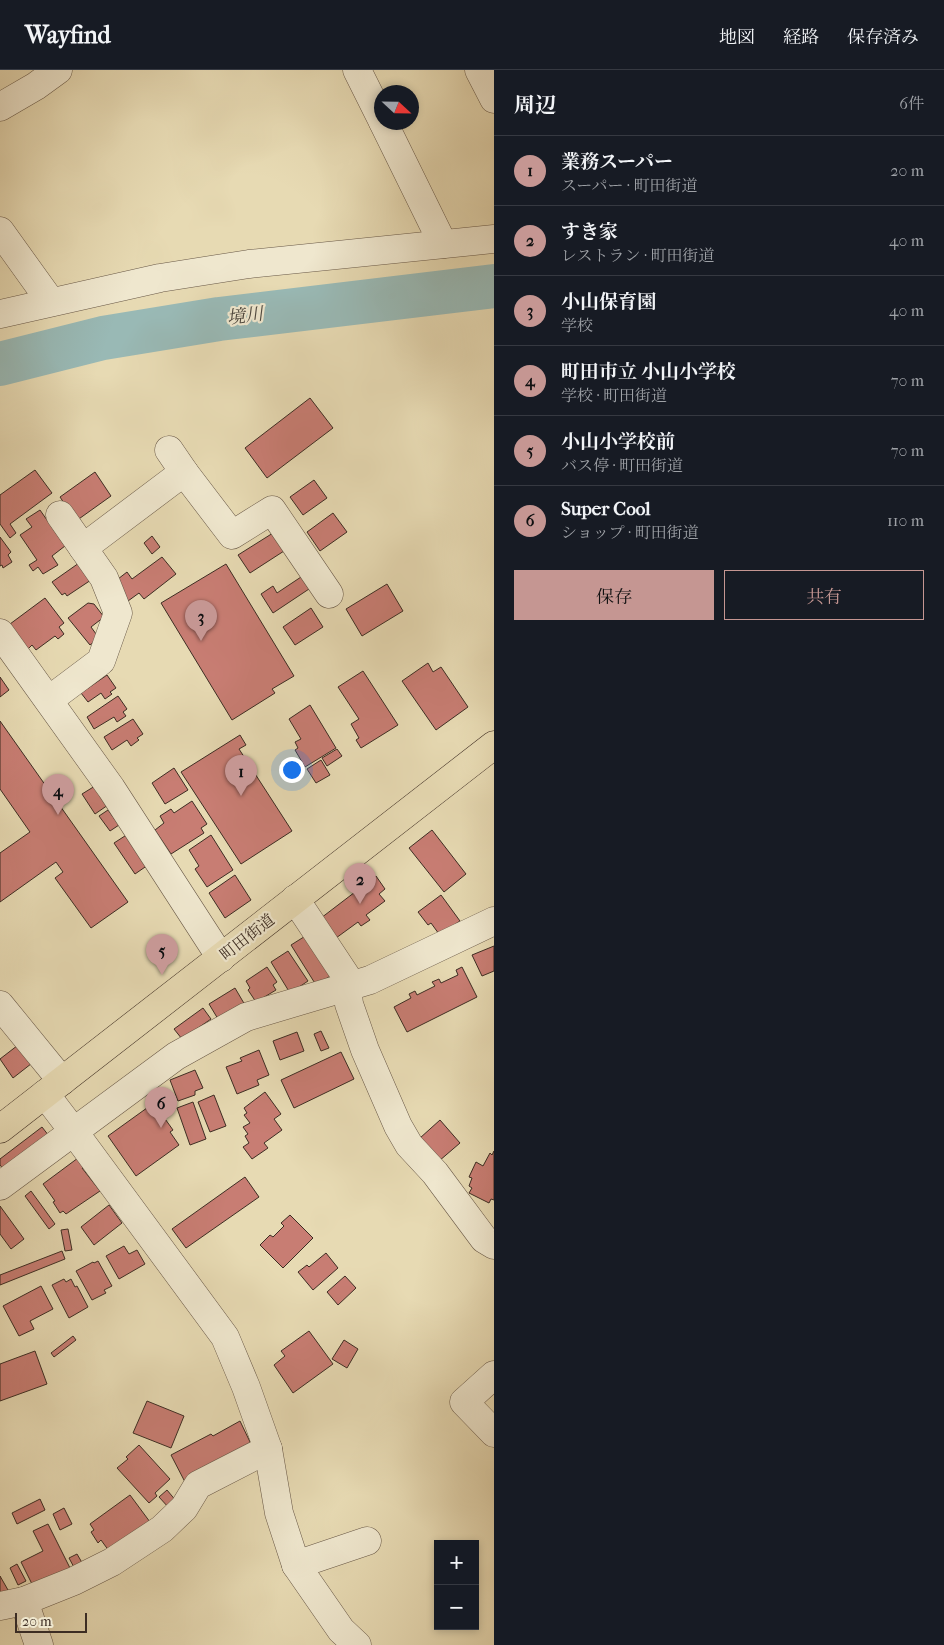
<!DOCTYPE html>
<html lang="ja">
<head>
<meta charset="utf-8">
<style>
	:root { --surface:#171b24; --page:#20242c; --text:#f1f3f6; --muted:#9ea1a6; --line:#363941; --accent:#c59692 }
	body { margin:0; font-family:"IM FELL French Canon","Noto Serif JP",serif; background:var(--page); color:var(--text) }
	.controls { position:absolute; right:15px; bottom:15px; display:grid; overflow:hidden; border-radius:0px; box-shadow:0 2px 8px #0003 }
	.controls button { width:45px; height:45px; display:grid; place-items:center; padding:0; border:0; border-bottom:1px solid var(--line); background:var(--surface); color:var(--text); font:25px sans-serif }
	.compass { position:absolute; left:374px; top:15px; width:45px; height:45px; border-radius:50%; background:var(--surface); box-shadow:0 2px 8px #0003; rotate:112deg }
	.scale { position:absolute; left:15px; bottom:12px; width:72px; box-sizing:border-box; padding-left:5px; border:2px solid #3d2d23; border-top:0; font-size:14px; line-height:18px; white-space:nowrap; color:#3d2d23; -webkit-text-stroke:4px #efe7ce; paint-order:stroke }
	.you { position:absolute; left:291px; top:699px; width:18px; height:18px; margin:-12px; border:4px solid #fff; border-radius:50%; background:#1a73e8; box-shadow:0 0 0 8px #1a73e833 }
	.badge { display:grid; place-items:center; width:32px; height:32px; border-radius:50%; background:var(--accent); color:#111; font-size:16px; font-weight:700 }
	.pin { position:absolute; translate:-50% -41px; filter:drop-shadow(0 1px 2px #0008) }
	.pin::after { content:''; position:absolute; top:26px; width:18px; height:15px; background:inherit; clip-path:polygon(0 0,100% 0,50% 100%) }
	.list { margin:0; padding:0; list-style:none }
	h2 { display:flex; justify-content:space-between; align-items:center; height:65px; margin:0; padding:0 20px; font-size:21px }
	h2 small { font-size:16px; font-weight:400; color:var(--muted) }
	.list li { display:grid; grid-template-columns:32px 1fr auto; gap:15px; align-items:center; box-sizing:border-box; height:70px; padding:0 20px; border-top:1px solid var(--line) }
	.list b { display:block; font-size:19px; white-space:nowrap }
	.list p { margin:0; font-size:16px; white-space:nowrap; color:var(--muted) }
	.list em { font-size:16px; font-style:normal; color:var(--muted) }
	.actions { display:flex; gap:10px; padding:15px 20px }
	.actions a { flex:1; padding:11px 0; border:1px solid var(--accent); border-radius:0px; text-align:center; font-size:18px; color:var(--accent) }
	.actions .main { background:var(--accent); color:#111 }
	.map { position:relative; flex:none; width:494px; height:1575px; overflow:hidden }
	header { display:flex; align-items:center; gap:30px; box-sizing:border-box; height:70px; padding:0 25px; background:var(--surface); border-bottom:1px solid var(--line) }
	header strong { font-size:24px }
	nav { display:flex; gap:28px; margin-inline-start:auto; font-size:18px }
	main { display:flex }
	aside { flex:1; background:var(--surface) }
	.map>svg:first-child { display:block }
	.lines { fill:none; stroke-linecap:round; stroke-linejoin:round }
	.river { stroke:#99b9b5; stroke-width:44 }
	.building { fill:#c87d73; stroke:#3d2d23 }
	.minor-casing { stroke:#685847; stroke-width:29 }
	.major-casing { stroke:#3d2d23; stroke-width:29 }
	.minor { stroke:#efe7ce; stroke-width:28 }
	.major { stroke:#e7dab3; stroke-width:28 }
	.labels { text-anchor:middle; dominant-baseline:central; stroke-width:4.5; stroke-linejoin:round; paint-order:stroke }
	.street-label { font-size:16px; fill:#3d2d23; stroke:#efe7ce }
	.water-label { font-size:18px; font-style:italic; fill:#4f4940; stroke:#efe7ce }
</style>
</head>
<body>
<header>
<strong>Wayfind</strong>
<nav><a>地図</a><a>経路</a><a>保存済み</a></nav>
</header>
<main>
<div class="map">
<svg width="494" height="1575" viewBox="0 0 494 1575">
	<rect width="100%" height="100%" fill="#e7dab3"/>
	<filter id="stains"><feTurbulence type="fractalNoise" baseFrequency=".004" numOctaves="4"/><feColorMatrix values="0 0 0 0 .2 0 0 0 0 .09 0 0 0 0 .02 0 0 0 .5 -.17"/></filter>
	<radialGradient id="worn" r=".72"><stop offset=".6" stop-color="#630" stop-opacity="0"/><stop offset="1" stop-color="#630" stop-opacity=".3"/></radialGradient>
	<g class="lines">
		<polyline class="river" points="0,294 103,268 219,249 494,216"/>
	</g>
	<g class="building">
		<polygon points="310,328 333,358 267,408 245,378"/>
		<polygon points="35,400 52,423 10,454 16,463 10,468 0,454 0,425"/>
		<polygon points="95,402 111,426 76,451 60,427"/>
		<polygon points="314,410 327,428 303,445 290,427"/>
		<polygon points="40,440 65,476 52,486 58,495 43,504 38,497 33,501 29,495 37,490 20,465 32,457 26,449"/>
		<polygon points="333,443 347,462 320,481 307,462"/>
		<polygon points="273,463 284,481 250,503 238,485"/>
		<polygon points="152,466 160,477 152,484 144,473"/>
		<polygon points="0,467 11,482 8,485 12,492 3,498 2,495 0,496"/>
		<polygon points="162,487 176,504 144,529 139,523 128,531 118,509 127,502 132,509"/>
		<polygon points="79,493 91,510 67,526 65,523 62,525 52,512"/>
		<polygon points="226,494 294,606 272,619 275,623 232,650 161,533"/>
		<polygon points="301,507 309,519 273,543 261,524 273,516 277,523"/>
		<polygon points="387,514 403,541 362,566 346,539"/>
		<polygon points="45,528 64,553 59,557 64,564 58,569 55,566 36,580 32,575 28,579 10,554"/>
		<polygon points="88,533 94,534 104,547 91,557 99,568 90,575 68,548"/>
		<polygon points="311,538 323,557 295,575 283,557"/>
		<polygon points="428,593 433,602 441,597 468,637 436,660 402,611"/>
		<polygon points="363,601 398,655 361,678 356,670 359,668 351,654 359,649 338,617"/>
		<polygon points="107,605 116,618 110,622 112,624 105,629 101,623 88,632 81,623"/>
		<polygon points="0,607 9,620 0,627"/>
		<polygon points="118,626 127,639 123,642 126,646 117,652 114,647 94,659 87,647"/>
		<polygon points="310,635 336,678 305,697 295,680 298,678 295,672 301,669 289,649"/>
		<polygon points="133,649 143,664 137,668 139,670 131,676 127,670 112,680 104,667"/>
		<polygon points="0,651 128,832 91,858 55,808 63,802 56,792 0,832 0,783 30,762 0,719"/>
		<polygon points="240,665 246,675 239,679 292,761 241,794 181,702"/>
		<polygon points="337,679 342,686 327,696 322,688"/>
		<polygon points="321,690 330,705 316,713 307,699"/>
		<polygon points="174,698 188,720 165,734 152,713"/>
		<polygon points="95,716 108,735 95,744 82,724"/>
		<polygon points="192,731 207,754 201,758 204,763 171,784 155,760 164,753 160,746 171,739 174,743"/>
		<polygon points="108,740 119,755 110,761 99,746"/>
		<polygon points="432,760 466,804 444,822 409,778"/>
		<polygon points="128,764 148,795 135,804 114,773"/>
		<polygon points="211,765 233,800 207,817 195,799 199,796 189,780"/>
		<polygon points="235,805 251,830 225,848 209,823"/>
		<polygon points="376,806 385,819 379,824 385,831 366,845 370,850 361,856 358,852 336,868 321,848"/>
		<polygon points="441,825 460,851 445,861 444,859 439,864 431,853 428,855 418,842"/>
		<polygon points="307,865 332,905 316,915 291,875"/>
		<polygon points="494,876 494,901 482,906 472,885"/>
		<polygon points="288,881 308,911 290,923 271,892"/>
		<polygon points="267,897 277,912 273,915 276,920 256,932 248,920 250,918 246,911"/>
		<polygon points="462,897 477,927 407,962 394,937 411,928 409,924 415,921 417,925 435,916 432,912 439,909 441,913 458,905 456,900"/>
		<polygon points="235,918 245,935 218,949 209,934"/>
		<polygon points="203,938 211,949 182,969 174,959"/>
		<polygon points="321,961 329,978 321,981 314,964"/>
		<polygon points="297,962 304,981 280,990 273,971"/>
		<polygon points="22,972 36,990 13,1008 0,989"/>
		<polygon points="259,980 269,1005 257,1010 259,1015 237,1024 226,997 242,991 240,988"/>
		<polygon points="341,982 354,1009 294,1038 281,1010"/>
		<polygon points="195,1000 203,1018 195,1021 195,1025 178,1031 170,1010"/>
		<polygon points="265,1022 281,1044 274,1049 282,1060 264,1073 268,1078 252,1089 243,1077 249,1073 245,1066 248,1064 243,1057 250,1053 244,1045 247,1043 244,1038"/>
		<polygon points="214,1025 226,1056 210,1062 198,1032"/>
		<polygon points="158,1030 167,1043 163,1046 173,1060 170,1062 179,1075 136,1106 108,1066"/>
		<polygon points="193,1032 206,1069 190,1075 177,1038"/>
		<polygon points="440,1050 460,1073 439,1091 420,1068"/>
		<polygon points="42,1057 49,1066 4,1100 0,1095 0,1089"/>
		<polygon points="494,1081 494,1130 491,1129 489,1133 469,1123 472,1118 469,1116 472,1108 469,1107 476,1092 483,1096 490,1083 492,1085"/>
		<polygon points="78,1088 85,1096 82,1098 100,1121 66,1144 63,1141 60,1143 53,1132 55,1131 43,1114"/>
		<polygon points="245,1107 259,1127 186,1178 172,1159"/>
		<polygon points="31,1121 55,1154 49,1159 25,1126"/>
		<polygon points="109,1135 122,1153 94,1175 81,1157"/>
		<polygon points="0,1136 24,1169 11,1179 0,1164"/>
		<polygon points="290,1145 313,1168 283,1198 260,1175 270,1165 273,1167 284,1156 281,1153"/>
		<polygon points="68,1159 72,1180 65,1181 61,1160"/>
		<polygon points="124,1176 129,1184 137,1180 145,1194 119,1209 106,1186"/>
		<polygon points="62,1181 65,1189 0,1215 0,1205"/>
		<polygon points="326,1183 338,1198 313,1220 298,1202 307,1195 309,1197"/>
		<polygon points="98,1191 112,1216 104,1220 106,1223 92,1230 76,1201 93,1192 94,1193"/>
		<polygon points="345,1206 356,1218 338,1235 327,1222"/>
		<polygon points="64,1209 66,1212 71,1209 75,1217 77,1216 88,1237 69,1248 52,1215"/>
		<polygon points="41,1216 53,1239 30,1251 34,1259 19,1266 3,1236"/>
		<polygon points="309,1261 333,1294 293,1323 274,1295 285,1286 281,1281"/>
		<polygon points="73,1266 76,1270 54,1287 51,1283"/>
		<polygon points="344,1270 358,1279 347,1298 332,1289"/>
		<polygon points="35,1281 47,1314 0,1331 0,1294"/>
		<polygon points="147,1331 184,1346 171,1378 133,1363"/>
		<polygon points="240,1351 251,1374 185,1412 171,1385 211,1364 213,1366"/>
		<polygon points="139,1375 170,1409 155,1423 157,1426 149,1433 117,1398 128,1389 126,1387"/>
		<polygon points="167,1420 177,1432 169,1438 159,1427"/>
		<polygon points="130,1425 150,1452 109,1481 101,1470 98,1473 91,1462 94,1460 90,1454"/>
		<polygon points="40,1429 45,1440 17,1454 12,1443"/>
		<polygon points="64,1438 72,1454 60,1460 53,1444"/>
		<polygon points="48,1454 70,1498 33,1516 21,1492 43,1481 33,1461"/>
		<polygon points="77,1484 84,1496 76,1501 69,1488"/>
		<polygon points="17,1494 26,1511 18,1515 10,1498"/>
		<polygon points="0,1506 8,1520 0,1524"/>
	</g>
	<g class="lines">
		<g class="minor-casing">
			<g id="minor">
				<polyline points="357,0 382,50"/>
				<polyline points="479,0 494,29"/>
				<polyline points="0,37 36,16 58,0"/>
				<polyline points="383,52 443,174"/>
				<polyline points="0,161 51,232"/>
				<polyline points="0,244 160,208 249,194 494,169"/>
				<polyline points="169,380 184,402"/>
				<polyline points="83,478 184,402 232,465 272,440 329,524"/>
				<polyline points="0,563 111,718 221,888"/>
				<polyline points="49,630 101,591 118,543 104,508 60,445"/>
				<polyline points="295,829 346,906 349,934 365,980 398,1056 409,1075 435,1103 484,1169 494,1175"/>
				<polyline points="0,935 62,1011"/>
				<polyline points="45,1024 74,1062 225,1267 246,1317 268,1379 279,1443 296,1495 341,1560 357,1575"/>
				<polyline points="0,1116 176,986 246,947 370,910 494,851"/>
				<polyline points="494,1305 464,1332 494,1363"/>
				<polyline points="296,1495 367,1471"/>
				<polyline points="24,1531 39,1575"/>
				<polyline points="0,1536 24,1531 74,1511 112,1492 162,1459 184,1438 198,1415 268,1379"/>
			</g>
		</g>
		<g class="major-casing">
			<polyline id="major" points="0,1059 494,675"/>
		</g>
		<use href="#minor" class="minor"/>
		<use href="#major" class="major"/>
	</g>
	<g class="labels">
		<g class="street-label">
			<text transform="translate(247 867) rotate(-38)">町田街道</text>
		</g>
		<g class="water-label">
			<text transform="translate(245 246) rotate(-7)">境川</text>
		</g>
	</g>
	<rect width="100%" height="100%" filter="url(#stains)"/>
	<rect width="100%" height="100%" fill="url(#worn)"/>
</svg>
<div class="controls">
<button>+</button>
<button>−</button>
</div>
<svg class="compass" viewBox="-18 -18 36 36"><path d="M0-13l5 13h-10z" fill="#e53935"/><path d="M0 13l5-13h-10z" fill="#9ea1a6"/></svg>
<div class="scale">20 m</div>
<div class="you"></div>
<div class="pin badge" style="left:241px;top:726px">1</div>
<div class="pin badge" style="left:360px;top:834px">2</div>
<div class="pin badge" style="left:201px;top:571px">3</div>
<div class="pin badge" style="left:58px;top:745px">4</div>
<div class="pin badge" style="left:162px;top:905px">5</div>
<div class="pin badge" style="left:161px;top:1058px">6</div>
</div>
<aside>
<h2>周辺<small>6件</small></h2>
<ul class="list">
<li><span class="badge">1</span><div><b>業務スーパー</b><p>スーパー · 町田街道</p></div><em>20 m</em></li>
<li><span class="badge">2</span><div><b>すき家</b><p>レストラン · 町田街道</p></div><em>40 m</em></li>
<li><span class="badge">3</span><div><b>小山保育園</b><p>学校</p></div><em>40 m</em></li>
<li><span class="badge">4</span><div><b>町田市立 小山小学校</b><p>学校 · 町田街道</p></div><em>70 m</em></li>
<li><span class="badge">5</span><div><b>小山小学校前</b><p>バス停 · 町田街道</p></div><em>70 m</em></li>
<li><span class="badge">6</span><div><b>Super Cool</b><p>ショップ · 町田街道</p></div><em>110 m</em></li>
</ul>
<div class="actions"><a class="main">保存</a><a>共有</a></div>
</aside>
</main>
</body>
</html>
